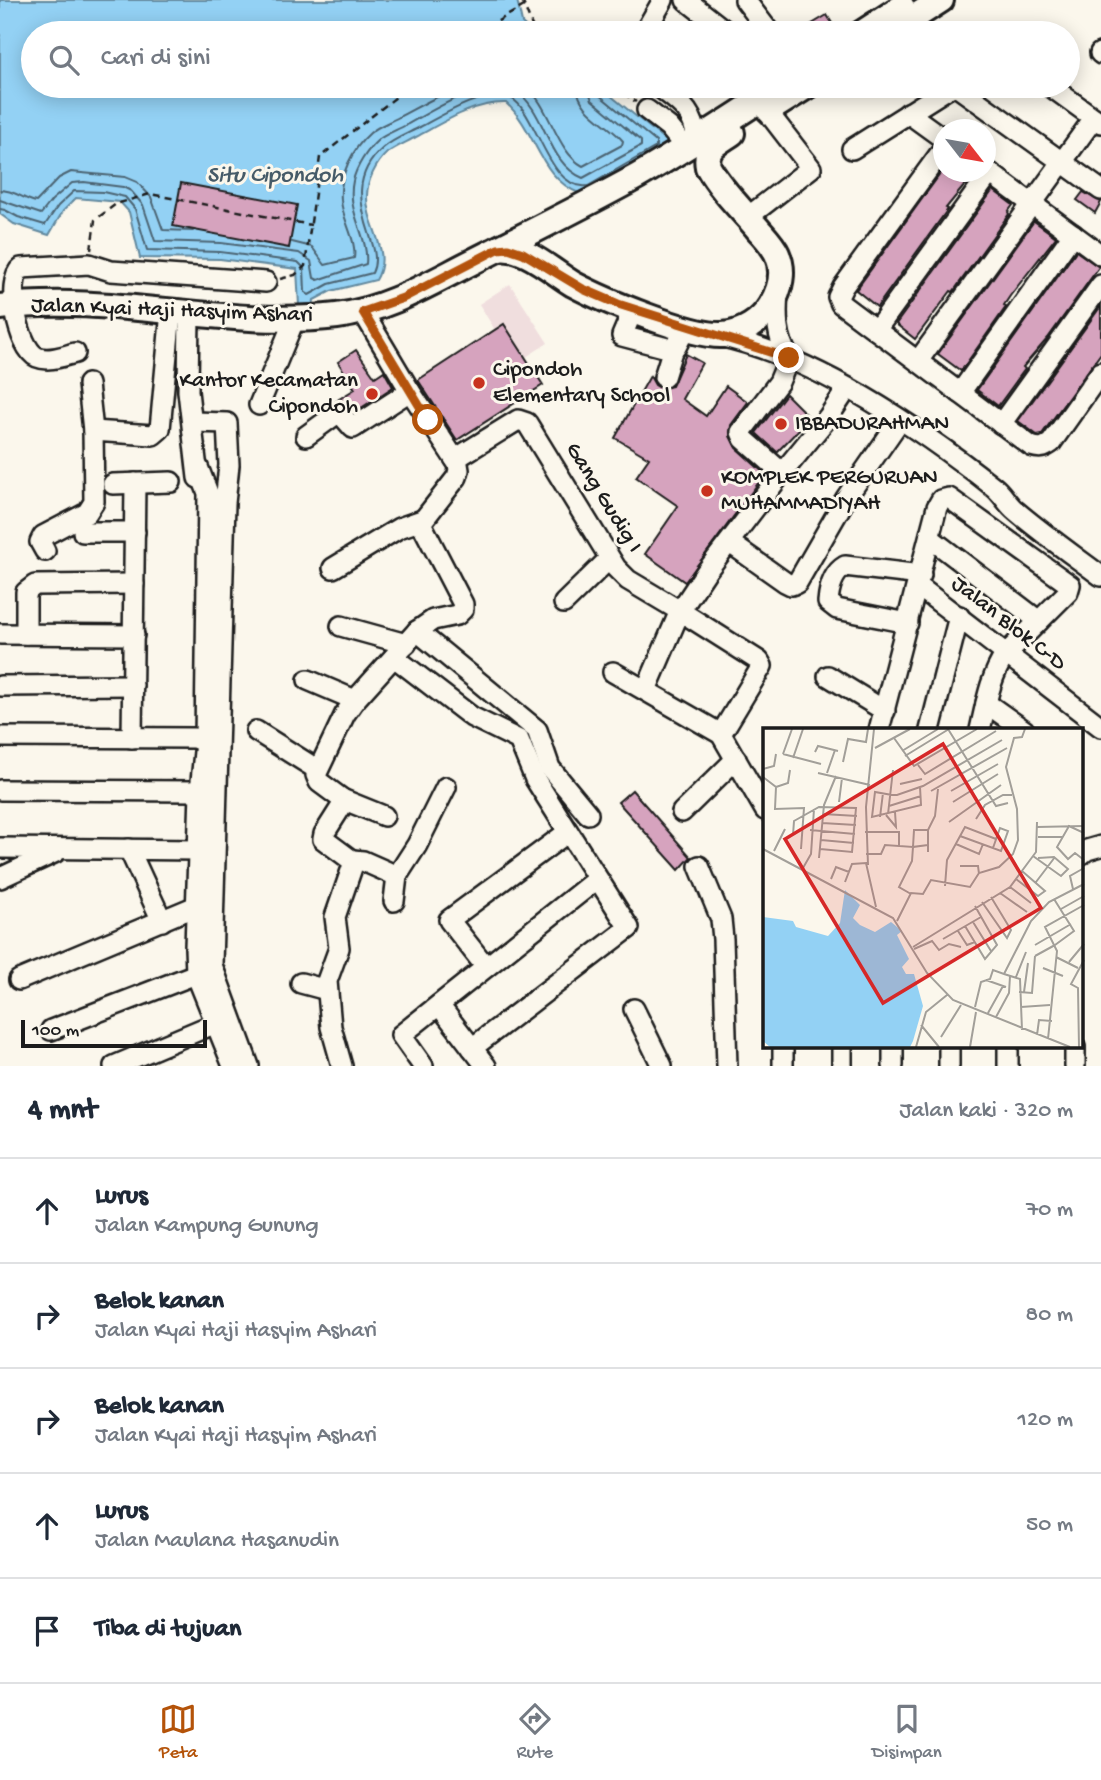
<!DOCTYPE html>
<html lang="id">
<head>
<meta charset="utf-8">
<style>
	:root { --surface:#fff; --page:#f2f2f3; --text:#1f2937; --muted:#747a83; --line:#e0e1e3; --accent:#b45309 }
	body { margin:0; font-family:"Gochi Hand",sans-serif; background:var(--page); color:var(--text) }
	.compass { position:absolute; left:933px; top:119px; width:63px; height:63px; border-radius:50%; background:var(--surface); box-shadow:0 4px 18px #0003; rotate:121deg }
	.scale { position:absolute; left:21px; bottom:18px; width:186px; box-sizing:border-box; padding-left:7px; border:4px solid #1c1c1c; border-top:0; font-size:19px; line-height:24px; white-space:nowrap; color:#1c1c1c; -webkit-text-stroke:5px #fbf7ec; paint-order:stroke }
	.stop { position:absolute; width:21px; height:21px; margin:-16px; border:5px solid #b45309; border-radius:50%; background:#fff }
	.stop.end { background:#b45309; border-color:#fff; box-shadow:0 2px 7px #0008 }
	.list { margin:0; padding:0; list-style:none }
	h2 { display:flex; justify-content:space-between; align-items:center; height:91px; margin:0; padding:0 28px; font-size:30px }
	h2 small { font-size:23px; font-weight:400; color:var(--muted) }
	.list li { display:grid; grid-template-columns:46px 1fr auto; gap:21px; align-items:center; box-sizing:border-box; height:105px; padding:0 28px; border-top:2px solid var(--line) }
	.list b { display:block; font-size:26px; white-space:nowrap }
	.list p { margin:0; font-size:23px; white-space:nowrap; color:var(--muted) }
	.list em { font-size:23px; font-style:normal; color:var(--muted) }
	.icon { flex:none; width:38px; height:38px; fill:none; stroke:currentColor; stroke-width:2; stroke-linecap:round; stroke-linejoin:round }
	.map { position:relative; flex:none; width:1101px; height:1066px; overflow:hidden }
	.search { position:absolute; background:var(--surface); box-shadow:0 4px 18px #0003; left:21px; right:21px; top:21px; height:77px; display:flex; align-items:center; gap:18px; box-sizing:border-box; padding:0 24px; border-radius:38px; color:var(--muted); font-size:26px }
	.sheet { height:616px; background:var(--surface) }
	nav { display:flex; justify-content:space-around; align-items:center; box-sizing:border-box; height:98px; border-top:2px solid var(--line); background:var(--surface); font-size:19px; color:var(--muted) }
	nav a { display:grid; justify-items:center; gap:4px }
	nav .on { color:var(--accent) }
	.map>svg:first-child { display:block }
	.built { fill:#f0dede }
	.water { fill:#93d1f4; stroke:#63899e; stroke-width:2 }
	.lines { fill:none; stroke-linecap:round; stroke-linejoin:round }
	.shore { stroke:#4c6472; stroke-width:2 }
	.building { fill:#d6a3be; stroke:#1c1c1c; stroke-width:2 }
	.minor-casing { stroke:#1c1c1c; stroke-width:24 }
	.major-casing { stroke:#1c1c1c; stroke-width:30 }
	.path { stroke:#1c1c1c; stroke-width:2.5; stroke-dasharray:7 5; stroke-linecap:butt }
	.minor { stroke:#fbf7ec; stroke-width:19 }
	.major { stroke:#fbf7ec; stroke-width:24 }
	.route { stroke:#b45309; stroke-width:9 }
	.poi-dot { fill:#c8321e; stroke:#fbf7ec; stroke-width:2.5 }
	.labels { text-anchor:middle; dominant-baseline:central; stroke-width:6; stroke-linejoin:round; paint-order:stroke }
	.street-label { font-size:23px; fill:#1c1c1c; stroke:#fbf7ec }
	.poi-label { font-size:23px; fill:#1c1c1c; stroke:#fbf7ec; text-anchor:start }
	.water-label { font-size:24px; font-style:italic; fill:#465b68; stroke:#fbf7ec }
	.inset-road { fill:none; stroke:#a29f99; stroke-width:2 }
	.view { fill:#d62828; fill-opacity:0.15; stroke:#d62828; stroke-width:3.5 }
	.inset-edge { fill:none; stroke:#1c1c1c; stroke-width:3.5 }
</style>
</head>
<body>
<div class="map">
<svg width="1101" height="1066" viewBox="0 0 1101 1066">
	<rect width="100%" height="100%" fill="#fbf7ec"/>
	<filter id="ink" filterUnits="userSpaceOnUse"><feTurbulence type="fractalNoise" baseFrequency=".0143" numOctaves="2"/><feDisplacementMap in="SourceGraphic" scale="14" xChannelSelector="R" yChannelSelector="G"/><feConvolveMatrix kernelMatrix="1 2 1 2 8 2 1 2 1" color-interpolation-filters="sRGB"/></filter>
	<g filter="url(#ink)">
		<polygon class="built" points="510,284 548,343 526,357 504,324 495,330 479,304"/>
		<path class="water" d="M0,0h517l5,23 11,10h-500v53h566l71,58 -89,50c-43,-16 -44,-64 -75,-91 -32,-1 -62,19 -90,34 -9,5 -21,10 -29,16 -11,10 -20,28 -20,43 -1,30 26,55 9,84l-45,11 -17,9 -1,6h-14l-2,-37 -77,-10 -80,-1 -11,-46 -9,-10 -44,-4 -13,13 -14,24 -35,-11 -14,-10z"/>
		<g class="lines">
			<g class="shore">
				<path d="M526,86c24,20 31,67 57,80l39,-21 1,-4c-15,-18 -45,-29 -46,-55"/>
				<path d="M0,190c14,0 23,9 36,12l23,-24 12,-6 54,5 12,5 14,15 12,33 30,1"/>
				<path d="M0,200l41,14 11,-14 20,-17 12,-1 39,5 8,4 12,14 12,36 66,2 78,10 12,8 3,17 4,2 48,-16c3,-29 -20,-51 -13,-83 3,-14 14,-31 25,-41 8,-6 19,-10 28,-15 26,-14 54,-32 83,-38 8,-1 20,-1 26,3 32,21 31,73 68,88l58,-32v-5l-49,-41 -5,-14"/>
				<path d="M0,209l5,1 13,7 27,8 13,-19 16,-15 29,1 22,5 10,12 12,41 73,2 78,10 6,6 1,24 4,3 20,-11 43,-11c6,-12 2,-25 -2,-37 -11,-33 -17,-62 13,-88 10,-9 26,-15 37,-21 23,-12 59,-35 85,-31 31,4 40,96 83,90l68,-39v-5l-58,-48 -2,-8"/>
				<path d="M292,242l20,5 13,18 29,-7c3,-18 -12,-39 -13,-58 -2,-24 11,-51 29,-67 8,-7 20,-11 29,-16 21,-11 41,-23 63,-31"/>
			</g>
		</g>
		<g class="building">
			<polygon points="827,15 838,33 797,33"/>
			<polygon points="943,170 943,172 974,172 974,174 946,208 948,209 877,307 856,290"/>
			<polygon points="181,183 297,205 289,248 173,226"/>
			<polygon points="993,190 1013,205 1008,212 1009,214 953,292 951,291 915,339 896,324"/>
			<polygon points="1083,192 1101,202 1095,213 1077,200"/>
			<polygon points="1034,221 1056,237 1010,296 1004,305 1006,307 961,371 938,354"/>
			<polygon points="1076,251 1099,267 1048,338 1023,367 1025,369 998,406 977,390"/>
			<polygon points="1101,306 1101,353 1042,434 1037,435 1018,421"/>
			<polygon points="504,324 543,385 457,440 418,380"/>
			<polygon points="356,350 375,377 384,371 393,387 355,412 348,403 339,399 355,389 338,362"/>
			<polygon points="686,354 702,363 682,399 706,416 726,386 748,402 731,425 730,436 736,448 765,474 685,582 645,554 678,506 636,477 649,458 615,438 650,376 655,385 660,388 672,386"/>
			<polygon points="786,394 810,418 777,452 756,433"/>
			<polygon points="632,790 691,857 679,870 618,802"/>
		</g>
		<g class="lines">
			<g class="minor-casing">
				<g id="minor">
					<polyline points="686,0 728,33"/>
					<polyline points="745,0 770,33"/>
					<polyline points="644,33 663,0"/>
					<polyline points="1100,53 1101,54"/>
					<path d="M658,86c23,18 35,23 39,54"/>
					<polyline points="956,86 1101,190"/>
					<polyline points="1050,86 1101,123"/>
					<polyline points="647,110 669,127 685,147"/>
					<polyline points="908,113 944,139"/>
					<path d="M944,148l-101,139 -5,10 3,7 190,142c9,3 13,2 20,-3l50,-71"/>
					<polyline points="852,149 952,86"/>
					<polyline points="986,170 1101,255"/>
					<polyline points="748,217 811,168 767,111"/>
					<path d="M778,292c-2,24 -2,45 11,66"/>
					<polyline points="633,310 622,336 671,349 676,347 686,327"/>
					<polyline points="189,313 188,391 198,478"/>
					<polyline points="876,330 990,173"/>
					<path d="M719,336c95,21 199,91 275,151 9,7 13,17 22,24 27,23 57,44 85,65"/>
					<path d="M75,353c-12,3 -26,9 -38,4 -19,-9 -32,-76 -16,-89l68,-4 22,7 155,11"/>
					<polyline points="918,361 1094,118"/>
					<polyline points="664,377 673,348"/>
					<polyline points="88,384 93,431"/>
					<polyline points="960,393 1073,234"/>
					<polyline points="259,405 295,318"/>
					<polyline points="193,422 227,423 229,465 225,503 212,965 249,1066"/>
					<polyline points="1001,424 1101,285"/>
					<polyline points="306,436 339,412 353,428 410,391"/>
					<polyline points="455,459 518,420 527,423 616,568 628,580 680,611 646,690"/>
					<polyline points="198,467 208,493 205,742 200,791 195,947 196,974 233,1066"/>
					<polyline points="778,478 829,416 847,389"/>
					<polyline points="113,484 171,482"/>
					<polyline points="83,532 135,532"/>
					<polyline points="930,538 1039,621"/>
					<polyline points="730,543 785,582 791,585 797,583 846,498 900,420"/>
					<polyline points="45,551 40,542 43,536 87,513 94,502 93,431 153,435 160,429 171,311"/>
					<polyline points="333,568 399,528 422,520"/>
					<polyline points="918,586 1101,727"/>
					<polyline points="564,603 609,559"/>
					<path d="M908,623l-71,-14 -9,-7c1,-13 5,-29 17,-36l76,9"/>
					<polyline points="341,626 406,644"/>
					<polyline points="417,631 537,730 550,768 588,814"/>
					<polyline points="0,634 134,635"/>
					<polyline points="26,634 26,592 35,585 134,584"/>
					<polyline points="394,657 472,717 519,740 535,779 629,928 472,1048"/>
					<polyline points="613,672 721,734 765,810"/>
					<polyline points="828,676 885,711"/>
					<polyline points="308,680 355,700"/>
					<polyline points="0,686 133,685"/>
					<polyline points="986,703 1024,730"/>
					<path d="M879,730l58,-223 4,-7 8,-2 121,87 -2,7 -63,63c-15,22 -19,49 -25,75"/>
					<polyline points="930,730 959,616"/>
					<polyline points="256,731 318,770"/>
					<polyline points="721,734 762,666 759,661 680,611 706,572 778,478 778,469 744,439 741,432 779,382 789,358"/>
					<polyline points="0,737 194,738 205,742"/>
					<polyline points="132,738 135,483"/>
					<polyline points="0,790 200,791"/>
					<polyline points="342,799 384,816"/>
					<polyline points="682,812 736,759"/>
					<polyline points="0,848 198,850"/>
					<polyline points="129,849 162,921"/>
					<polyline points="1082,854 1087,850 1101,846"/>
					<polyline points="353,860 363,861 397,876 417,845 446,787"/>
					<polyline points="699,866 721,919 723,939 727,1066"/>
					<polyline points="0,878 56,852"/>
					<polyline points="394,901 397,876"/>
					<polyline points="486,967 449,920 568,832"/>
					<polyline points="19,980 196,906"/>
					<polyline points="301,983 327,990"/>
					<polyline points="439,1005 486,1066"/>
					<polyline points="634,1009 662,1066"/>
					<polyline points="51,1030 196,974"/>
					<polyline points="949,1047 949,1066"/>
					<polyline points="1075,1047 1075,1066"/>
					<polyline points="114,1066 216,1023"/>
					<polyline points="342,1066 331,1027 327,981 339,948 335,917 354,862 323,839 324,834 343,804 342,799 319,782 316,775 345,714 355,700 417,631 433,620 457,615 463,609 463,604 421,523 457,477 459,470 458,464 410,391 363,312"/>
					<polyline points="423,1066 401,1035 597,879"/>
					<polyline points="783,1066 783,1047"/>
					<polyline points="842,1066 842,1047"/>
					<polyline points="893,1066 893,1047"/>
					<polyline points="1008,1066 1008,1047"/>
				</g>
			</g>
			<g class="major-casing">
				<g id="major">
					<polyline points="862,33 902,7"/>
					<polyline points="890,33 941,0"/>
					<polyline points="769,110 807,86"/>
					<path d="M498,249c27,-4 53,22 75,35 30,16 118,53 150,51 20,-2 38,-13 48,-30 9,-15 14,-34 6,-51 -4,-9 -12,-17 -19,-25 -17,-20 -37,-39 -50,-62 -4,-19 10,-24 24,-34"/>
					<path d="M0,307c113,-14 225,22 337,9 50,-6 93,-33 137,-55 55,-28 110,-55 164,-85 49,-28 96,-59 143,-90"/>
				</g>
			</g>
			<g class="path">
				<polyline points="522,0 532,26 542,33"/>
				<polyline points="477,33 524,6"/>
				<polyline points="614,86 636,102"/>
				<polyline points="91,250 95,220 116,204 150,194 311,225"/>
				<polyline points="280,279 295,275 305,266 320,157 410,86"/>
			</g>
			<use href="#minor" class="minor"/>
			<use href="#major" class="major"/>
		</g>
	</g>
	<g class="lines" filter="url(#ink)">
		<polyline class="route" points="428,420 363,312 403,298 498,249 508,248 523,253 583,289 618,304 789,358"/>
	</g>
	<g class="poi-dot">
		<circle cx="479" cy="383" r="7"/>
		<circle cx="372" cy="394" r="7"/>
		<circle cx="781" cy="424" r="7"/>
		<circle cx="707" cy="491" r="7"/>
	</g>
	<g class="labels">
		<g class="street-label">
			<text transform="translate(172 311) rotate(2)">Jalan Kyai Haji Hasyim Ashari</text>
			<text transform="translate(603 498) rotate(58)">Gang Gudig I</text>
			<text transform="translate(1008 624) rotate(38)">Jalan Blok C-D</text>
		</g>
		<g class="poi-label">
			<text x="493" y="370">Cipondoh<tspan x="493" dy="26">Elementary School</tspan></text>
			<text x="358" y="381" text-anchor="end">Kantor Kecamatan<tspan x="358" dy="26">Cipondoh</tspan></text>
			<text x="795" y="424">IBBADURAHMAN</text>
			<text x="721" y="478">KOMPLEK PERGURUAN<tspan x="721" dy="26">MUHAMMADIYAH</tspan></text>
		</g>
		<g class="water-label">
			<text x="275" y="176">Situ Cipondoh</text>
		</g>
	</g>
	<g transform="translate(763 728)">
		<rect width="320" height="320" fill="#fbf7ec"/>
		<path d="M82,162l15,15 -7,13 7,7 15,7 16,-10 11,9 -5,4 12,24 -7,8 4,7h8l9,32 -10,35 -3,6h-140l-7,-6v-124l30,4 3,6 32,9 12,-13z" fill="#93d1f4"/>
		<path class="inset-road" d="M185,1l48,77 12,-3M131,10l20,28 63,-37M112,20l35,-19M139,23l36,-22M52,24l3,-6 20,5M20,26l38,10M20,26l9,-25M142,28l44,-27M30,30l10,-29M80,34l5,-23 18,3 2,-13M155,37l7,9 71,-43M0,41l11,-3 2,-12M55,45l52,12M64,45l8,-23M0,49l13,10 -1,22 29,-1 -3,41M137,56l22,-5M13,59l12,-4 2,-13M157,59l1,18 -49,12 3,-25 17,3h5l23,-8 3,-1 79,-46M168,63l76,-43M188,63l47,-27M76,74l3,-24M190,74l45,-28M126,78l32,-10M60,86l34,2M125,86l5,-44M123,87l10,12 -1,-15M117,89l3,-24M213,91l9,-14 18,-10h9M186,94l52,-37M59,95l34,2M274,99l47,-1M47,102l45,4M102,104h34v14M321,105l-15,-7 -12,21 11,12 7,-6 9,7M30,107l1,-14 25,-14 37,1 -4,44 -32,-3M197,108l41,15 7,-20 -8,-3 -7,20M275,109h24M58,112l33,3M193,116l23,10 4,-10M0,121l130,69 34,55 26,27 117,47M11,123l11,-22M165,124v-22l7,-14 3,-27M103,126h15l4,-9 28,2 1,-17h14M270,128l28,20 7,-7 -14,-12 -16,1M56,130l5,-53 12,-29M105,137l-2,-58 8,-78M197,138h18l1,8M40,140l8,-14 3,-45M68,151l5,-12 13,5M253,151l22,17 7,-5 -23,-20M82,154l7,-18 14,-1 10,44M273,154l19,-25M182,158l2,-26 18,-33 31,12M247,159l21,16M310,161l-3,-13 14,-8M237,165l27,19M148,166l-12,-7 13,-26 1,-14 15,-2M291,171l20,32 -19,14M219,174l25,36 4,-8 -20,-33M298,181l23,-13M134,193l14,-28 12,1 8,-14 39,7 9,-14 20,-6 14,-13 5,-14 -1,-31 -11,-42 8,-29 8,-1 3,-8M210,194l18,29M202,198l20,33 12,-14 -22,-39M195,203l9,14 8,-3M180,211l38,-22M272,217l36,-21M150,219l97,-60 26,-35 1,-30M151,221l18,-8 7,9 10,-6 12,3M272,228l20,-11M293,229l22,11M306,234l15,-18M280,240l20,8M241,246l16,5 2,51M253,249l10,-25M223,252l20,7M256,264l13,1 3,-37M261,264l4,-29M212,279l6,-25 9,-3 3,-9 11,4 27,-53 18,-19 35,-18M258,279l29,-2M225,285l15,-27M233,289l13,-24 1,-17M158,297l18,22M274,307l2,-15 13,1M178,309l20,-32M285,311l9,-88 -12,-24 39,-22M153,319l10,-35 21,-17M207,319l6,-35M316,319l-1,-59 -7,-4 13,-24"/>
		<path class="view" d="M180,16l98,164 -158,95 -98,-164z"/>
		<rect width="320" height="320" class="inset-edge"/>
	</g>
</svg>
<svg class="compass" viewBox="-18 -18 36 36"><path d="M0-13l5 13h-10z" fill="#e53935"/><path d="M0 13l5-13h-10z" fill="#747a83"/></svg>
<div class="scale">100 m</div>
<div class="stop" style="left:428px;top:420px"></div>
<div class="stop end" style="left:789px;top:358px"></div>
<div class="search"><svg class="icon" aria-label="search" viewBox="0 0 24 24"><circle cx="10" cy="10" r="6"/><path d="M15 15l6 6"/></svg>Cari di sini</div>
</div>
<section class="sheet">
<h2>4 mnt<small>Jalan kaki · 320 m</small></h2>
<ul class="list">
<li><svg class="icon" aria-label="ahead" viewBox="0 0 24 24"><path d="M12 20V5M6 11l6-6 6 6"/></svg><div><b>Lurus</b><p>Jalan Kampung Gunung</p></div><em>70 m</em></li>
<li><svg class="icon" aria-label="right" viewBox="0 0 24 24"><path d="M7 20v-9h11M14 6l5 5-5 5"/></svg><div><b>Belok kanan</b><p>Jalan Kyai Haji Hasyim Ashari</p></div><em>80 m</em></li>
<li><svg class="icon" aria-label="right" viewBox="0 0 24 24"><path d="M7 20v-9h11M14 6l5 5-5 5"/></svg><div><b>Belok kanan</b><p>Jalan Kyai Haji Hasyim Ashari</p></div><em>120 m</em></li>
<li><svg class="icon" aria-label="ahead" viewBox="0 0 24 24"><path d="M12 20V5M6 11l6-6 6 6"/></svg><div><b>Lurus</b><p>Jalan Maulana Hasanudin</p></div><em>50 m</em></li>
<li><svg class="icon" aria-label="arrive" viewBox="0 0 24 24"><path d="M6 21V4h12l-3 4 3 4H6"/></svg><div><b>Tiba di tujuan</b></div></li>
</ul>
</section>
<nav>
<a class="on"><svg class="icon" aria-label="map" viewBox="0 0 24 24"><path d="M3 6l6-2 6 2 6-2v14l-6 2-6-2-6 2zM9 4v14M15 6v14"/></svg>Peta</a>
<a><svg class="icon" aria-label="directions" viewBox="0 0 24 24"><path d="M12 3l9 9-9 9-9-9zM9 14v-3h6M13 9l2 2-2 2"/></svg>Rute</a>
<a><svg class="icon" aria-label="saved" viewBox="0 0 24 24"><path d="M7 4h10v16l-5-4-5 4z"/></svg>Disimpan</a>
</nav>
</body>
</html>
